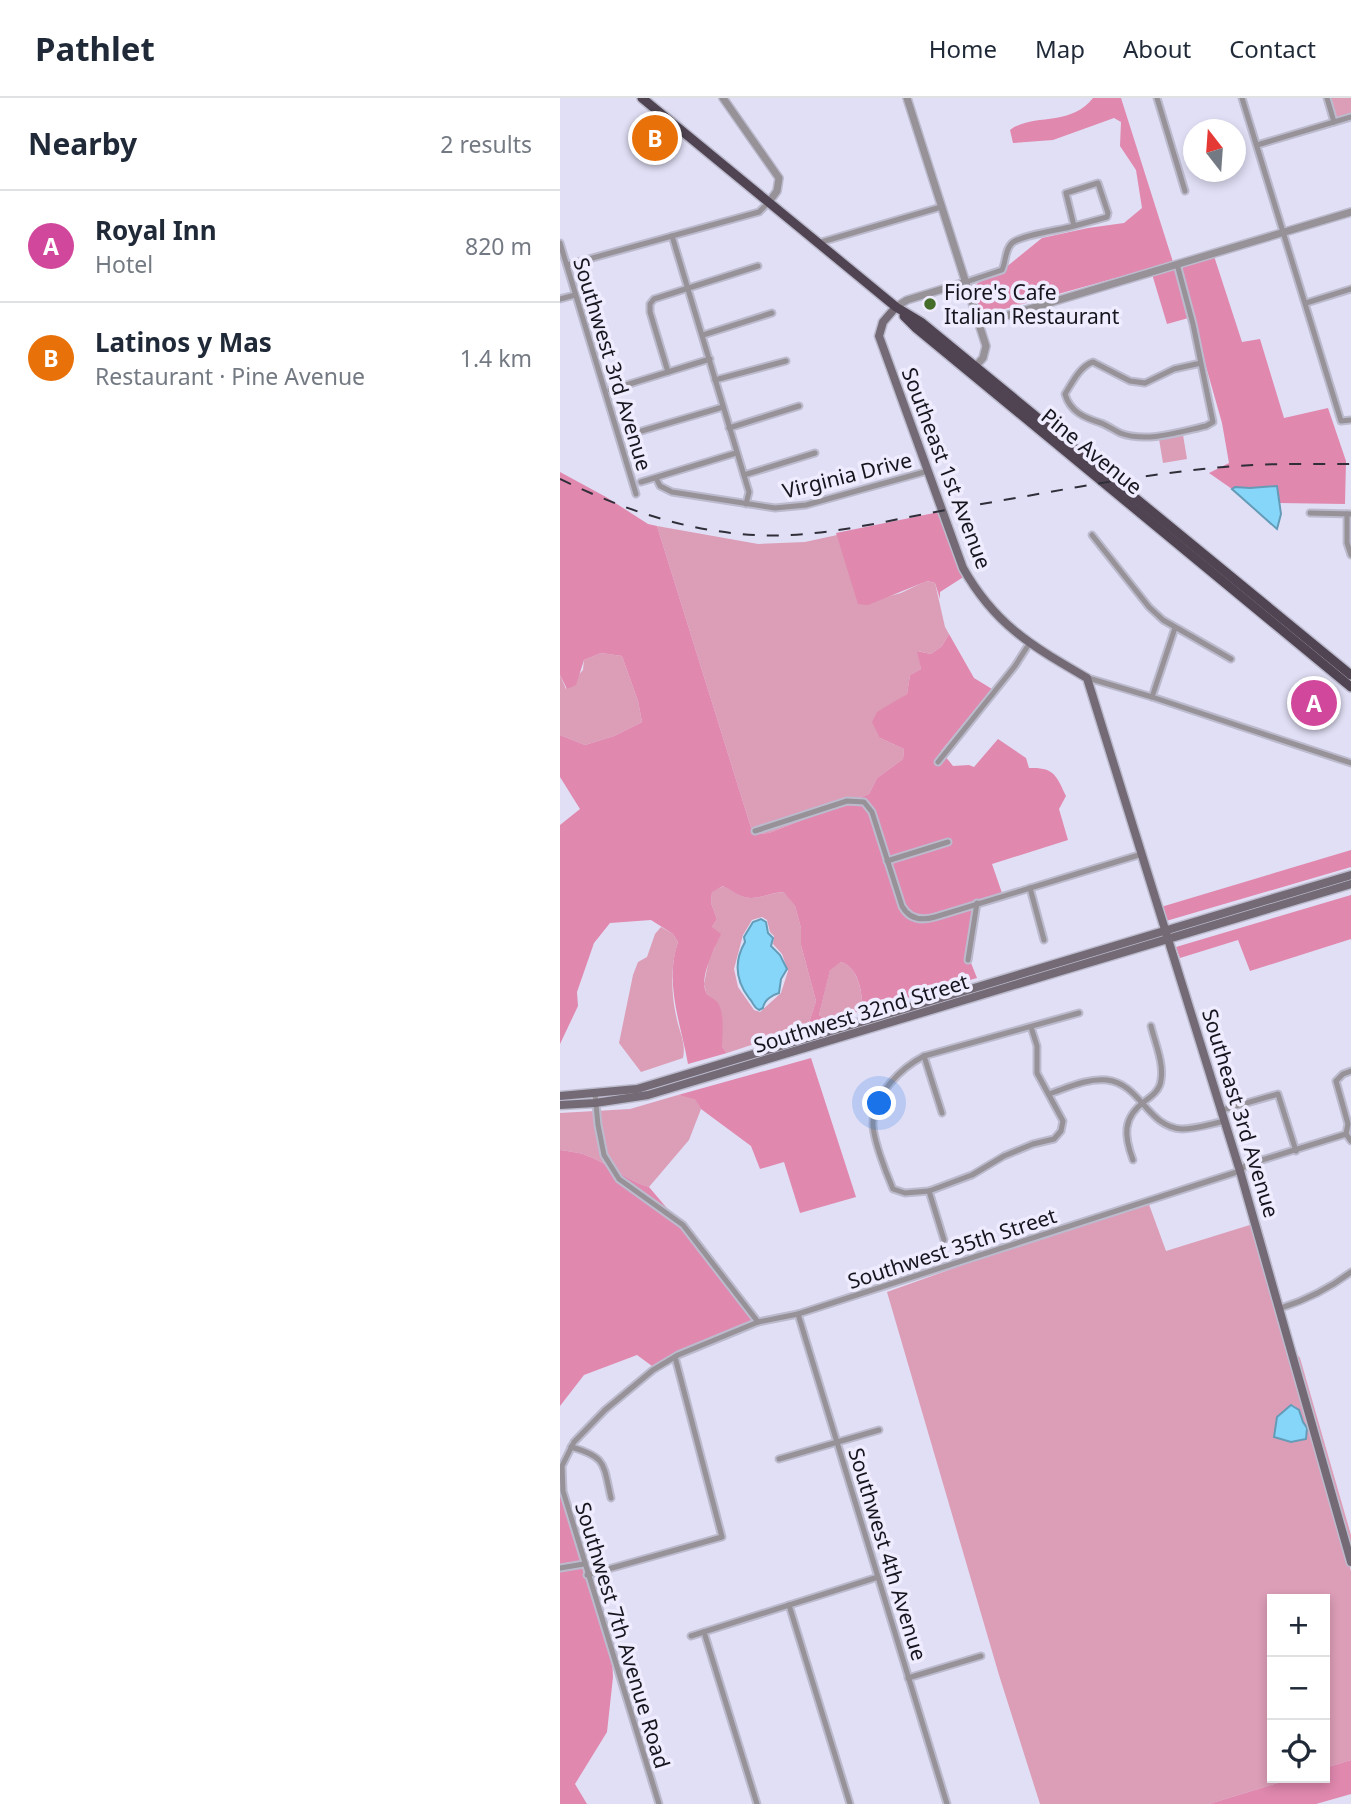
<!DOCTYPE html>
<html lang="en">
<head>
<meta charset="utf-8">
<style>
	:root { --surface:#fff; --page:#f6f6f7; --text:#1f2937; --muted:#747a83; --line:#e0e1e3; --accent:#436d29 }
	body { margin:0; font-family:"Noto Sans",sans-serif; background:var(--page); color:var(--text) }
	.controls { position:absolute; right:21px; bottom:21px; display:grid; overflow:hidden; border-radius:0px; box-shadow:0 4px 10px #0003 }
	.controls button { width:63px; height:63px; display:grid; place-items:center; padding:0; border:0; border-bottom:2px solid var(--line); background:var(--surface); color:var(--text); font:35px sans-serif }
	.compass { position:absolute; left:623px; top:21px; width:63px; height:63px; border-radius:50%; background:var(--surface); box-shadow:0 4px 10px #0003; rotate:343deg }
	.you { position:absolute; left:320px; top:1006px; width:24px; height:24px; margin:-18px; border:5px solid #fff; border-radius:50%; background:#1a73e8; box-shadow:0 0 0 10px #1a73e833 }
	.badge { display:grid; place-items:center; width:46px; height:46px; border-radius:50%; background:var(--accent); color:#fff; font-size:23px; font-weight:700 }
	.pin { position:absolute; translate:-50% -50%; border:4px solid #fff; box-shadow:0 2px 7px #0006 }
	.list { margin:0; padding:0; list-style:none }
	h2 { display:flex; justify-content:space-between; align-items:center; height:91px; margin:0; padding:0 28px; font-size:30px }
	h2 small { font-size:23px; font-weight:400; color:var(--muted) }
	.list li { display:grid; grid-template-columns:46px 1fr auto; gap:21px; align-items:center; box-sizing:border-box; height:112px; padding:0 28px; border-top:2px solid var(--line) }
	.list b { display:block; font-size:26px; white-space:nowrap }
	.list p { margin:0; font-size:23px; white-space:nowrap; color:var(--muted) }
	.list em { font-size:23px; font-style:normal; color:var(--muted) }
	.icon { flex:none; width:38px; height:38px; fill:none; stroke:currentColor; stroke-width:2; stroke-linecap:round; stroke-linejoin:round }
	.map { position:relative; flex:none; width:791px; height:1706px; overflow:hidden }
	header { display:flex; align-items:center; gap:42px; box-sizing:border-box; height:98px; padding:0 35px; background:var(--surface); border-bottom:2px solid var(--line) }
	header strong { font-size:33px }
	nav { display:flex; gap:38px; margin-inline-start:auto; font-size:24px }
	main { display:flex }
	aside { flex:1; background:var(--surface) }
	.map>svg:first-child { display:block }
	.green { fill:#dc9db7; fill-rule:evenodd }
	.forest { fill:#e088ae }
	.water { fill:#86d6fa; stroke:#649cb8; stroke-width:2 }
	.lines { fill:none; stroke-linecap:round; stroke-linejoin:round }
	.minor-casing { stroke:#bcbbce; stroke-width:9 }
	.tertiary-casing { stroke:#bcbbce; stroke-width:10 }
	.secondary-casing { stroke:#bcbbce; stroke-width:11 }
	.trunk-casing { stroke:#bcbbce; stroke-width:12 }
	.minor { stroke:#979198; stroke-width:5 }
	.tertiary { stroke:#979198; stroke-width:7 }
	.secondary { stroke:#736a75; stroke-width:8 }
	.trunk { stroke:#504452; stroke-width:9 }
	.rail { stroke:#302f39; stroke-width:2; stroke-dasharray:12 12; stroke-linecap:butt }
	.poi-dot { fill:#436d29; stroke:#eeecfe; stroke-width:2.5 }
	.labels { text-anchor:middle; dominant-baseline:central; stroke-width:7; stroke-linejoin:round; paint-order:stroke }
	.poi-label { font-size:21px; fill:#16151d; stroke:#eeecfe; text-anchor:start }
	.street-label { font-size:21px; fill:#16151d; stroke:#eeecfe }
</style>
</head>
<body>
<header>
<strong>Pathlet</strong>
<nav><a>Home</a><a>Map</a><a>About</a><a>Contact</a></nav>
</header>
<main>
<aside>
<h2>Nearby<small>2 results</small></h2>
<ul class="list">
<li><span class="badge" style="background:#d1479c">A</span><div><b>Royal Inn</b><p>Hotel</p></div><em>820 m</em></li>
<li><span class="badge" style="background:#e8710a">B</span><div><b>Latinos y Mas</b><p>Restaurant · Pine Avenue</p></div><em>1.4 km</em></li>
</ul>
</aside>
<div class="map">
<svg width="791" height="1706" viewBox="0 0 791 1706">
	<rect width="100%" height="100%" fill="#e1dff5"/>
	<g class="green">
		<polygon points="765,0 791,0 791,19 773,24"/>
		<polygon points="623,337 627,361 603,365 599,341"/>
		<polygon points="97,428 198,446 245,444 277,437 299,506 341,495 366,483 375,485 385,529 389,536 382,548 371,556 358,553 361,571 350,577 347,596 335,604 320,640 344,651 343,661 317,680 309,696 209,735 193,736"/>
		<polygon points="41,555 62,558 78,603 82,624 54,638 25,647 0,637 0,577 6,591 23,572 24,562"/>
		<path d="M164,788c6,3 14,9 20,11 13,4 27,-5 41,-5l10,14 6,22v17l15,56 -8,25 -81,27 -5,-6v-31l-16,-24 -2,-8 5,-25 6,-12 -3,-20 5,-8 -6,-16 1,-12zM202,819l5,3 3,12 4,4 -1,8 9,10 6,17 -7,22 -21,19 -6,-2 -16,-23 -4,-18 9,-34 9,-15z"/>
		<path d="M101,829l12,7 5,8c-8,24 -7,53 -1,78 3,13 9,24 6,38l-42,14 -22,-29 14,-68 5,-13 9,-5 8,-23z"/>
		<path d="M281,864c18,6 20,29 22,45l-2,4 -34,9 -8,-5 11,-46z"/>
		<path d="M118,997l17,3 6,11 -12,31 -40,47c-24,-7 -42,-25 -66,-33 -7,-2 -16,-3 -23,-4v-37l70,-4z"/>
		<path d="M587,1101l19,52 87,-27 98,347v189l-26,8v-169h-53v179h22l-85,26h-169l-41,-129 -112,-383zM731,1307l4,1c6,6 7,15 12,22l-30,-11z"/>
		<polygon points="698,1124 700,1124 737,1256 740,1260 791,1437 791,1456"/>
	</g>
	<g class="forest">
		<path d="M533,0h28l52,164 -194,54 -8,-29 34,-19 37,-30 46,-10 36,-5 18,-15 -6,-38 -16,-24 1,-24 -7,-4 -61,22 -40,3 -3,-13c22,-17 61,-3 83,-32z"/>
		<polygon points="654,158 682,244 700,241 724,320 768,310 786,363 785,406 719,405 717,388 690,390 675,389 672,391 649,375 669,365 662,325 632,219 607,226 592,176"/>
		<path d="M0,374l46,25 42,27 9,2 96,308 16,-1 100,-39 8,-16 26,-19 1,-10 -24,-11 -8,-16 5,-10 30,-18 3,-19 11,-6 -4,-18 14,3 11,-8 7,-12 25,44 18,11 -51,62 12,15 16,-1 5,2 24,-28 28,19 3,10c25,-1 27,7 37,28l-7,13 9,31 -76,24 10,29 -81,24 -10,-3 -5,-6 -32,-97 -7,-10 -4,3 6,9 29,90 9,15 21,4 46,-15 -9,54 5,2 6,-37 -5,37 6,15 -116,33 2,-4c-2,-17 -4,-39 -22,-45l-11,8 -11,45 8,5 -19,6 8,-25 -15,-56v-17l-6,-22 -11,-14c-13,0 -27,9 -40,5 -7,-2 -14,-8 -21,-11l-11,6 -1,11 6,16 -5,8 9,7c-6,13 -22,44 -15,58 2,5 9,7 12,11 7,12 4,31 4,44l5,6 -39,11c-7,-40 -24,-81 -10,-122l-5,-8 -22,-14 -41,3 -16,20 -17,49 1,14 -18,38v-219l20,-16 -20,-32v-42l25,10 29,-9 28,-14 -4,-21 -16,-45 -21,-3 -17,7 -8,25 -9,4 -7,-14z"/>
		<polygon points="379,414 405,478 380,494 380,501 375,485 367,483 308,507 298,506 276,435"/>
		<polygon points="791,752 791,769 606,823 601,809"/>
		<polygon points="791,797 791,841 690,873 678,842 620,860 616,849"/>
		<polygon points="251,960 296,1099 240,1115 224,1064 200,1071 191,1048 141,1011 135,1001 118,997"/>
		<path d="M0,1052c7,1 16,2 23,4 24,8 42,26 66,33l115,136 -67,23 -45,20 -15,-11 -53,20 -24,31z"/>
		<polygon points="0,1378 52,1558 53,1579 47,1634 15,1686 27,1706 0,1706"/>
		<polygon points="791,1662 791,1696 756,1706 649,1706 734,1680 765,1680 765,1670"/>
	</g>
	<g class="water">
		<polygon points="717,388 721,416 717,431 672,391 675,389 690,390"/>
		<path d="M201,821l5,3 2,11 5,5 -2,8 9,9 7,14 -6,10 -2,14c-7,2 -15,7 -16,15l-4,2c-7,-4 -5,-7 -10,-12 -13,-17 -16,-35 -4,-56l-1,-5 9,-15z"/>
		<polygon points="731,1307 739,1312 743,1324 747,1330 746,1341 731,1344 714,1339 717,1319"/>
	</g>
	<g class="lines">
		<g class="minor-casing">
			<g id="minor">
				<polyline points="597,0 625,93"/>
				<polyline points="682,0 781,323 791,322"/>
				<polyline points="767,0 774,24"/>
				<polyline points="697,47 791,19"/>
				<polyline points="112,138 189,394 186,406"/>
				<polyline points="0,145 76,396"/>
				<polyline points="258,145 381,109"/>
				<path d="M617,166l16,60 20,98 -7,4c-27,6 -59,17 -86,7 -6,-3 -12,-7 -19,-10 -16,-5 -31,-11 -36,-29 7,-11 15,-28 28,-32l37,19 15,2 29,-14 27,-6"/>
				<polyline points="7,167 199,114 209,104"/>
				<path d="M406,184l36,-12c4,-8 3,-21 10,-27 9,-8 48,-13 62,-17l33,-9 1,-4 -10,-30 -32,10 8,33"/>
				<polyline points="0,201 15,197"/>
				<polyline points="746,205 791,191"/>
				<polyline points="143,237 212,215"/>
				<polyline points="108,274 90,214 90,206 94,201 198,168"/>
				<polyline points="155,282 226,263"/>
				<polyline points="50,292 150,261"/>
				<polyline points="169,330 239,308"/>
				<polyline points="68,337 163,309"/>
				<polyline points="184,377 255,355"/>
				<polyline points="96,380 100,388 112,394 215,410 246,407 368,373"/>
				<polyline points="81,384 176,355"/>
				<polyline points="750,415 791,416"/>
				<polyline points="787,416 787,445 791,457"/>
				<polyline points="532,437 589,509 603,522 671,561"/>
				<polyline points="528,580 592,599 791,665"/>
				<polyline points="592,599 615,530"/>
				<polyline points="378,664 455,568 469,546"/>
				<path d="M195,733l92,-30 17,1 8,10 30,94c7,13 19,15 33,11l207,-63"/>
				<polyline points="327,763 388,744"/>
				<polyline points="470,790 484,842"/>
				<polyline points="408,862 417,805"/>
				<path d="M471,929l6,19v27l26,48 -2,10 -7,8 -21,5 -29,12 -32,19 -43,16 -24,2 -12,-4c-6,-14 -21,-52 -20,-67 1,-28 28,-54 51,-66l155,-43"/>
				<polyline points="364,958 382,1015"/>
				<polyline points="791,973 783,976 776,983 788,1026 786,1036 791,1043"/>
				<polyline points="35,996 38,1027 44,1057 59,1081 123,1127 198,1224"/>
				<path d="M489,996c18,-6 38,-16 58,-14 34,4 40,47 75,49 14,0 29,-5 43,-8"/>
				<polyline points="662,1012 718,996 736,1053"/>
				<path d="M573,1062c-9,-24 -11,-42 12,-59 7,-5 15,-11 16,-21 3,-17 -6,-37 -10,-54"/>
				<polyline points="369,1093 384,1142"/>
				<path d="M721,1210c25,-8 49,-20 70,-36"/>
				<polyline points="238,1216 387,1706"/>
				<path d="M11,1349c36,10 32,17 40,51"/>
				<polyline points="219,1361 319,1332"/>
				<polyline points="0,1470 24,1466"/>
				<polyline points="27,1477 162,1439 115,1259"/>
				<polyline points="229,1507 290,1706"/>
				<polyline points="144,1534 197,1706"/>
				<polyline points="131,1538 318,1479"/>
				<polyline points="348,1580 421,1558"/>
				<polyline points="99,1706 3,1393 2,1368 14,1344 45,1312 93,1272 118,1257 198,1224 238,1216 680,1073 686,1067 786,1036"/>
			</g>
		</g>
		<g class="tertiary-casing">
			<g id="tertiary">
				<polyline points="163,0 219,80 217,93 209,104"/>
				<polyline points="347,0 426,248 423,260 414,270"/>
				<polyline points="336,209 347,202 406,184"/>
				<polyline points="419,226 791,114"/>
			</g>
		</g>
		<g class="secondary-casing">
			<g id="secondary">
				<path d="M336,209l-13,15 -4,14 84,232c32,57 69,78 124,110l153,493 111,391"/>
				<polyline points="0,998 77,991 791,777"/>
				<polyline points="0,1007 35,1005 88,997 791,786"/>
			</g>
		</g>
		<g class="trunk-casing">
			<g id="trunk">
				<polyline points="82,0 336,209 361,224 791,577"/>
				<polyline points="344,218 356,230 791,589"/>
			</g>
		</g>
		<use href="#minor" class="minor"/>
		<use href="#tertiary" class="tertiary"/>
		<use href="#secondary" class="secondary"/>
		<use href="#trunk" class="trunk"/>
		<path class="rail" d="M0,381c58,28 116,49 181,55 70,7 137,-12 205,-24 92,-15 185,-35 278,-43 42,-4 85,-3 127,-3"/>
	</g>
	<circle class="poi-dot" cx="370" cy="206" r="7"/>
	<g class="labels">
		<g class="poi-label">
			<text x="384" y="194">Fiore's Cafe<tspan x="384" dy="24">Italian Restaurant</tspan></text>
		</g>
		<g class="street-label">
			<text transform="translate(53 266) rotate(73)">Southwest 3rd Avenue</text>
			<text transform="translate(532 353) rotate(39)">Pine Avenue</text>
			<text transform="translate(387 370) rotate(69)">Southeast 1st Avenue</text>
			<text transform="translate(287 377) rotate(-14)">Virginia Drive</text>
			<text transform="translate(301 915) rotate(-17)">Southwest 32nd Street</text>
			<text transform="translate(681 1015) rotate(73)">Southeast 3rd Avenue</text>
			<text transform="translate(392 1150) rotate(-18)">Southwest 35th Street</text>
			<text transform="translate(328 1456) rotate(73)">Southwest 4th Avenue</text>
			<text transform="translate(63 1537) rotate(73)">Southwest 7th Avenue Road</text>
		</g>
	</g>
</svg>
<div class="controls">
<button>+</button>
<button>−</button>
<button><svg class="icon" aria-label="locate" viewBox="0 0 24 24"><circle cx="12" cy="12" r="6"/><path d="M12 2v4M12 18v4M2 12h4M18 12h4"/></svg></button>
</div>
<svg class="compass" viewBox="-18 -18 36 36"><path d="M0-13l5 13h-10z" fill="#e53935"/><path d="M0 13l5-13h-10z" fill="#747a83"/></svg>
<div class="you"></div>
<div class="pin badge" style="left:754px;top:605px;background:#d1479c">A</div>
<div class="pin badge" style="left:95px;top:40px;background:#e8710a">B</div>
</div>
</main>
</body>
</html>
